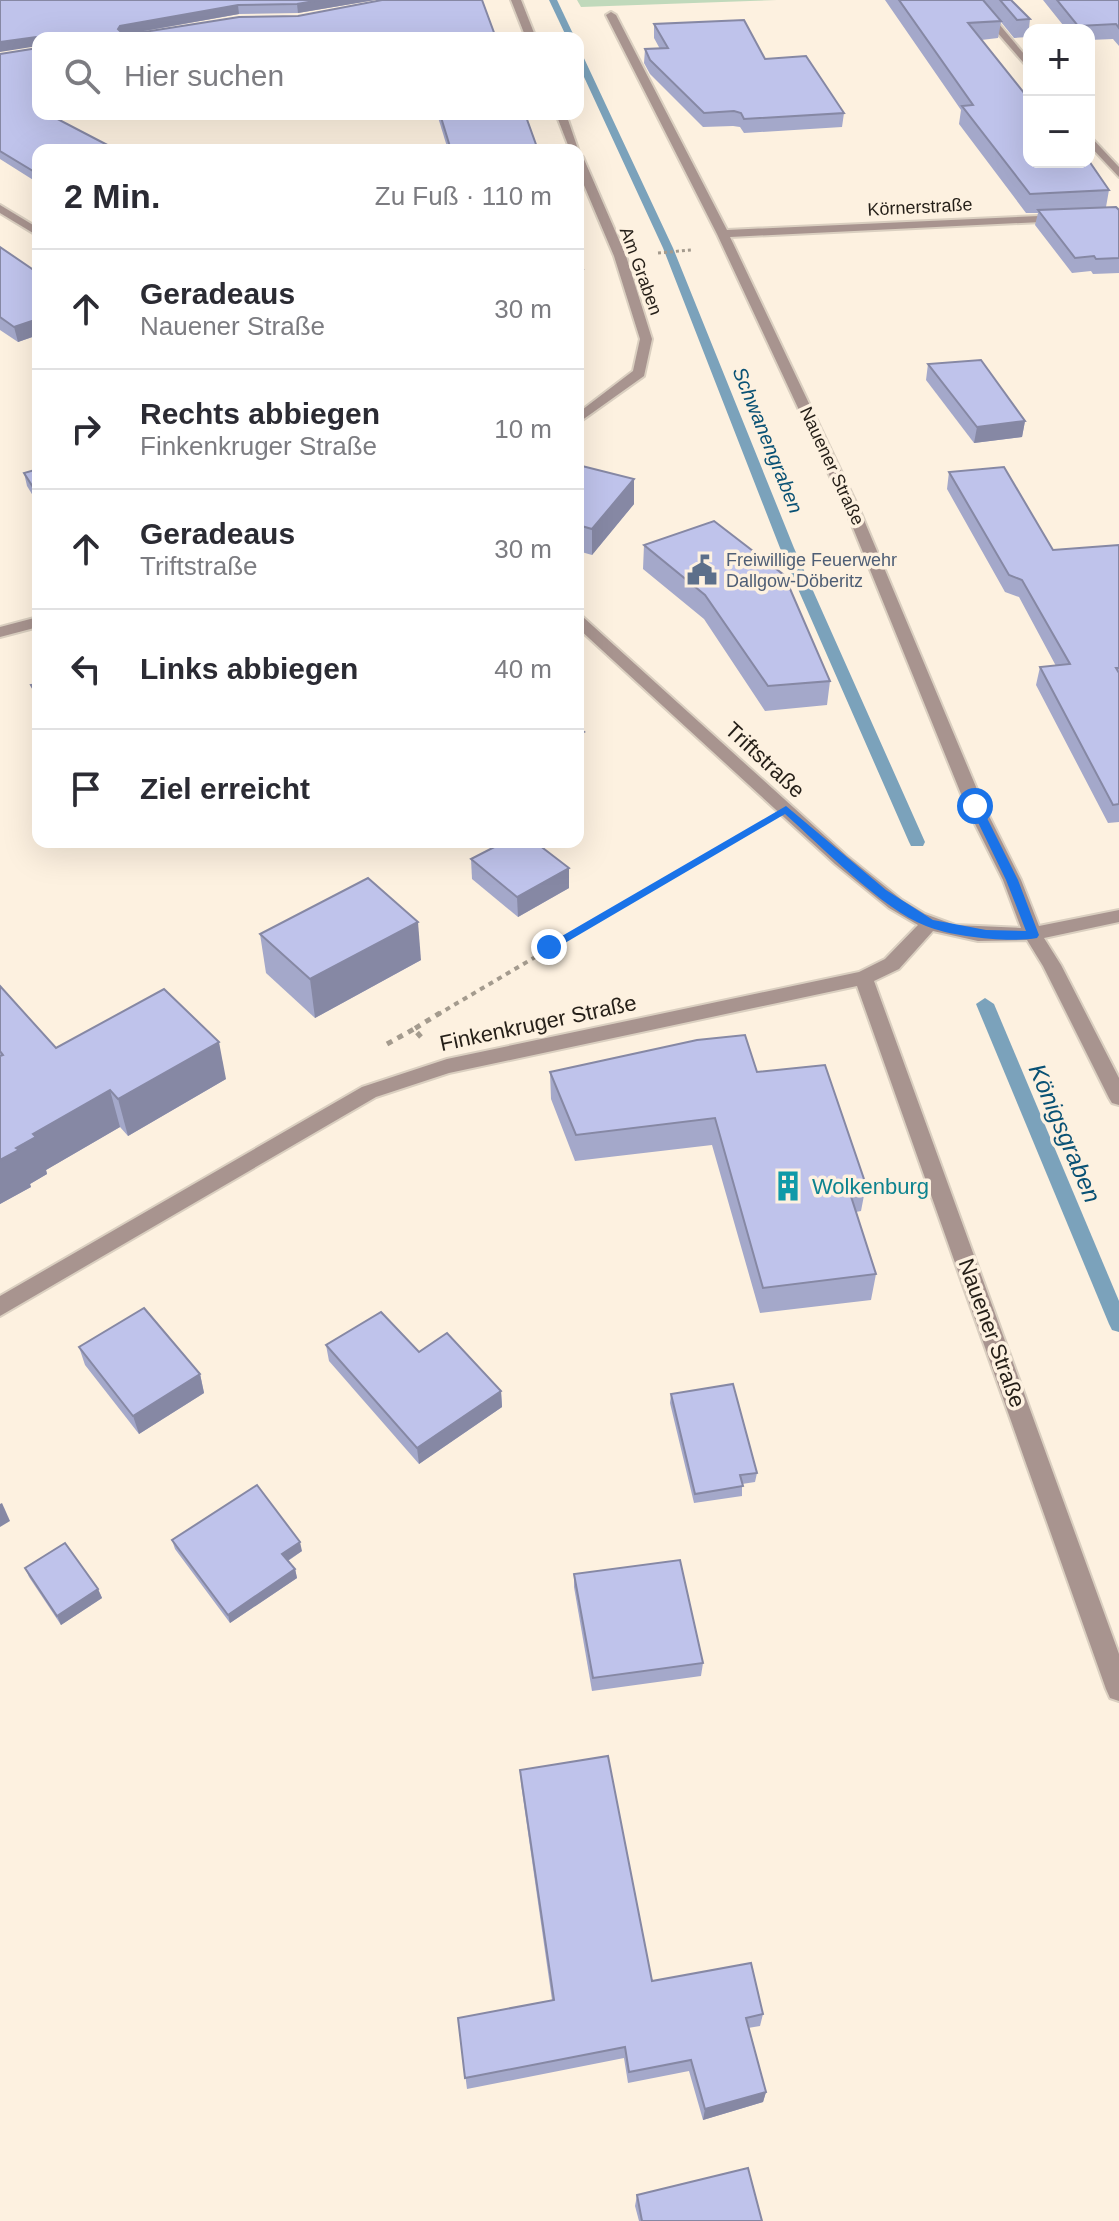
<!DOCTYPE html>
<html lang="de">
<head>
<meta charset="utf-8">
<style>
	:root { --surface:#fff; --page:#f2f2f3; --text:#2b2b33; --muted:#7c7c81; --line:#e1e1e2 }
	body { margin:0; font-family:Arial,sans-serif; background:var(--page); color:var(--text) }
	.controls { position:absolute; right:24px; top:24px; display:grid; overflow:hidden; border-radius:16px; box-shadow:0 8px 32px #0002 }
	.controls button { width:72px; height:72px; display:grid; place-items:center; padding:0; border:0; border-bottom:2px solid var(--line); background:var(--surface); color:var(--text); font:40px sans-serif }
	.stop { position:absolute; width:24px; height:24px; margin:-18px; border:6px solid #1a73e8; border-radius:50%; background:#fff }
	.stop.end { background:#1a73e8; border-color:#fff; box-shadow:0 2px 8px #0008 }
	.list { margin:0; padding:0; list-style:none }
	h2 { display:flex; justify-content:space-between; align-items:center; height:104px; margin:0; padding:0 32px; font-size:34px }
	h2 small { font-size:26px; font-weight:400; color:var(--muted) }
	.list li { display:grid; grid-template-columns:52px 1fr auto; gap:24px; align-items:center; box-sizing:border-box; height:120px; padding:0 32px; border-top:2px solid var(--line) }
	.list b { display:block; font-size:30px; white-space:nowrap }
	.list p { margin:0; font-size:26px; white-space:nowrap; color:var(--muted) }
	.list em { font-size:26px; font-style:normal; color:var(--muted) }
	.icon { flex:none; width:44px; height:44px; fill:none; stroke:currentColor; stroke-width:2; stroke-linecap:round; stroke-linejoin:round }
	.map { position:relative; flex:none; width:1119px; height:2221px; overflow:hidden }
	.search { position:absolute; background:var(--surface); box-shadow:0 8px 32px #0002; left:32px; top:32px; width:552px; height:88px; display:flex; align-items:center; gap:20px; box-sizing:border-box; padding:0 28px; border-radius:16px; color:var(--muted); font-size:30px }
	.panel { position:absolute; background:var(--surface); box-shadow:0 8px 32px #0002; left:32px; top:144px; width:552px; height:704px; border-radius:16px }
	.map>svg:first-child { display:block }
	.green { fill:#c0d9bb }
	.lines { fill:none; stroke-linecap:round; stroke-linejoin:round }
	.stream { fill:#7ba2bb; fill-rule:evenodd }
	.street-casing { stroke:#dacfc0; stroke-width:4 }
	.path-far2 { stroke:#a49b8e; stroke-width:3; stroke-dasharray:3 3; stroke-linecap:butt }
	.path-far1 { stroke:#a49b8e; stroke-width:4; stroke-dasharray:5 5; stroke-linecap:butt }
	.path { stroke:#a49b8e; stroke-width:5; stroke-dasharray:6 6; stroke-linecap:butt }
	.street { fill:#a8948f; fill-rule:evenodd }
	.wall { fill:#a4a8ca }
	.shaded-wall { fill:#8688a4 }
	.building { fill:#bfc3eb; stroke:#8688a4; stroke-width:2 }
	.route { fill:#1a73e8 }
	.labels { text-anchor:middle; dominant-baseline:central; stroke-width:7; stroke-linejoin:round; paint-order:stroke }
	.far-street-label { font-size:18px; fill:#251f18; stroke:#fdf1e0 }
	.far-service-label { font-size:18px; fill:#4e5e75; stroke:#fdf1e0; text-anchor:start }
	.far-water-label { font-size:20px; font-style:italic; fill:#095174; stroke:#fdf1e0 }
	.street-label { font-size:22px; fill:#251f18; stroke:#fdf1e0 }
	.culture-label { font-size:22px; fill:#0d838f; stroke:#fdf1e0; text-anchor:start }
	.water-label { font-size:24px; font-style:italic; fill:#095174; stroke:#fdf1e0 }
</style>
</head>
<body>
<div class="map">
<svg width="1119" height="2221" viewBox="0 0 1119 2221">
	<rect width="100%" height="100%" fill="#fdf1e0"/>
	<polygon class="green" points="577,0 777,0 581,7"/>
	<g class="lines">
		<g class="stream">
			<polygon points="549,0 557,0 575,38 567,38"/>
			<polygon points="578,51 582,54 673,248 794,548 925,842 923,846 911,846 909,842 780,548 663,248 578,64"/>
			<polygon points="985,998 994,1004 1119,1301 1119,1332 1112,1330 1109,1324 976,1004"/>
		</g>
		<g class="street-casing">
			<g id="street">
				<polygon points="511,0 521,0 536,38 526,38"/>
				<polygon points="969,0 979,0 1029,60 1029,69"/>
				<polygon points="611,12 616,15 727,230 1062,215 1068,218 1062,221 730,237 861,513 984,806 1021,880 1039,926 1119,910 1119,922 1044,938 1061,965 1119,1078 1119,1105 1112,1103 1109,1098 1043,966 1027,940 978,941 933,931 899,969 874,981 1119,1654 1119,1701 1110,1698 1106,1689 857,986 449,1073 376,1097 0,1316 0,1296 362,1087 447,1059 859,972 885,959 918,925 889,908 835,864 578,628 578,615 583,617 847,856 902,900 925,914 955,925 1021,928 1003,880 966,806 847,513 717,234 606,15"/>
				<polygon points="556,114 566,114 579,152 570,150"/>
				<polygon points="1089,135 1119,167 1119,177 1089,145"/>
				<polygon points="578,154 583,157 626,256 652,339 644,376 578,423 578,413 633,371 640,339 614,256 578,171"/>
				<polygon points="0,205 38,228 38,236 0,213"/>
				<polygon points="38,617 38,627 0,637 0,627"/>
			</g>
		</g>
		<polyline class="path-far2" points="658,253 691,250"/>
		<polyline class="path-far1" points="437,1015 754,828"/>
		<g class="path">
			<polyline points="421,1037 414,1029 440,1013"/>
			<polyline points="387,1044 414,1029"/>
		</g>
		<use href="#street" class="street"/>
	</g>
	<g class="wall">
		<polygon points="0,0 375,0 298,13 239,14 140,32 38,38 38,46"/>
		<polygon points="885,0 1011,0 1030,19 1028,37 1014,38 1001,22 998,38 981,40 1029,162 1109,190 1106,207 1119,210 1119,273 1093,274 1091,271 1072,273 1035,225 1038,213 1026,213 959,124 961,110"/>
		<polygon points="1043,0 1119,0 1119,46 1113,39 1089,40 1089,30 1067,30"/>
		<polygon points="654,24 765,59 844,113 842,127 744,133 740,127 733,126 703,127 650,74 644,63 645,49 660,49 654,38"/>
		<polygon points="0,54 38,114 81,114 59,120 38,150 38,183 0,159"/>
		<polygon points="437,114 525,114 538,150 448,150"/>
		<polygon points="0,247 38,273 38,335 18,342 0,330"/>
		<polygon points="578,256 583,269 583,279 578,280"/>
		<polygon points="928,364 1025,421 1022,437 974,443 926,380"/>
		<polygon points="578,465 634,504 592,555 578,551"/>
		<polygon points="38,469 38,504 27,486 24,473"/>
		<polygon points="949,472 1053,550 1119,545 1119,822 1108,823 1036,685 1040,667 1056,666 1019,597 1005,592 947,489"/>
		<polygon points="644,545 830,681 827,705 765,711 704,619 643,569"/>
		<polygon points="38,684 38,708 31,685"/>
		<polygon points="471,859 569,868 569,888 518,917 472,879"/>
		<polygon points="260,934 421,960 315,1018 266,973"/>
		<polygon points="0,986 56,1048 226,1079 128,1136 120,1127 46,1170 47,1174 30,1184 31,1187 0,1204"/>
		<polygon points="550,1072 757,1072 866,1185 861,1211 856,1212 876,1274 871,1300 760,1313 712,1145 575,1161 551,1099"/>
		<polygon points="326,1345 501,1391 502,1407 419,1464 329,1361"/>
		<polygon points="79,1347 200,1374 204,1393 139,1434 85,1365"/>
		<polygon points="671,1394 757,1473 755,1482 742,1484 742,1496 694,1503 670,1403"/>
		<polygon points="172,1540 302,1551 288,1561 295,1569 297,1578 230,1623 175,1549"/>
		<polygon points="25,1568 98,1589 102,1598 61,1625 29,1577"/>
		<polygon points="574,1574 703,1663 701,1676 592,1691 574,1587"/>
		<polygon points="520,1770 652,1981 763,2014 760,2026 748,2028 766,2092 763,2102 703,2120 689,2071 628,2083 624,2058 467,2089 458,2018 552,2000 521,1784"/>
		<polygon points="637,2195 762,2221 639,2221 635,2206"/>
	</g>
	<g class="shaded-wall">
		<polygon points="320,0 375,0 298,13 297,4"/>
		<polygon points="238,5 239,14 121,35 118,29 120,26"/>
		<polygon points="36,37 38,46 0,52 0,42"/>
		<polygon points="46,114 81,114 48,122"/>
		<polygon points="38,319 38,335 18,342 14,327"/>
		<polygon points="1025,421 1022,437 974,443 977,427"/>
		<polygon points="634,479 634,504 592,555 592,529"/>
		<polygon points="584,732 584,752 578,754 578,735"/>
		<polygon points="569,868 569,888 518,917 517,897"/>
		<polygon points="418,922 421,960 315,1018 310,979"/>
		<polygon points="219,1042 226,1079 128,1136 118,1099"/>
		<polygon points="110,1090 120,1127 46,1170 47,1174 30,1184 31,1187 0,1204 0,1160 33,1134"/>
		<polygon points="200,1374 204,1393 139,1434 133,1416"/>
		<polygon points="501,1391 502,1407 419,1464 417,1448"/>
		<polygon points="2,1503 10,1521 0,1527 0,1504"/>
		<polygon points="300,1542 302,1551 284,1563 282,1554"/>
		<polygon points="295,1569 297,1578 230,1623 228,1615"/>
		<polygon points="98,1589 102,1598 61,1625 57,1616"/>
		<polygon points="766,2092 763,2102 703,2120 705,2109"/>
	</g>
	<g class="building">
		<polygon points="0,0 320,0 297,4 238,5 120,26 118,29 121,32 144,32 239,17 298,16 382,0 482,0 496,38 38,39 36,37 0,42"/>
		<polygon points="899,0 983,0 1001,21 968,23 1029,99 1029,162 1089,162 1089,161 1109,190 1030,194 962,106 973,105"/>
		<polygon points="1000,0 1011,0 1030,19 1017,20"/>
		<polygon points="1057,0 1119,0 1119,28 1116,24 1078,26"/>
		<polygon points="744,20 765,59 806,56 844,113 744,119 741,113 734,111 704,113 650,60 645,49 668,48 654,24"/>
		<polygon points="38,48 38,114 48,114 117,150 38,150 38,174 0,151 0,54"/>
		<polygon points="440,114 525,114 538,150 451,150"/>
		<polygon points="1116,207 1119,210 1119,258 1096,259 1094,256 1075,258 1038,210"/>
		<polygon points="0,247 38,273 38,319 14,327 0,317"/>
		<polygon points="578,256 583,269 578,269"/>
		<polygon points="981,360 1025,421 977,427 928,364"/>
		<polygon points="578,465 634,479 592,529 578,525"/>
		<polygon points="1004,467 1053,550 1119,545 1119,668 1116,668 1119,673 1119,804 1113,805 1040,667 1070,664 1022,580 1009,575 949,472"/>
		<polygon points="38,469 38,495 24,473"/>
		<polygon points="714,521 784,575 830,681 768,686 705,595 644,545"/>
		<polygon points="38,684 38,697 31,685"/>
		<polygon points="578,728 584,732 578,735"/>
		<polygon points="504,842 535,842 569,868 517,897 471,859"/>
		<polygon points="368,878 418,922 310,979 260,934"/>
		<polygon points="0,986 56,1048 164,989 219,1042 118,1099 110,1090 33,1134 36,1137 16,1148 19,1150 0,1160 0,1056 3,1055 0,1051"/>
		<polygon points="745,1035 757,1072 825,1065 866,1185 848,1187 876,1274 763,1288 715,1118 576,1135 550,1072 697,1040"/>
		<polygon points="144,1308 200,1374 133,1416 79,1347"/>
		<polygon points="381,1312 419,1352 447,1333 501,1391 417,1448 326,1345"/>
		<polygon points="733,1384 757,1473 740,1475 743,1486 695,1494 671,1394"/>
		<polygon points="257,1485 300,1542 282,1554 295,1569 228,1615 172,1540"/>
		<polygon points="65,1543 98,1589 57,1616 25,1568"/>
		<polygon points="680,1560 703,1663 593,1678 574,1574"/>
		<polygon points="608,1756 652,1981 751,1963 763,2014 746,2018 766,2092 705,2109 691,2060 629,2072 625,2047 465,2078 458,2018 554,2000 520,1770"/>
		<polygon points="748,2168 762,2221 642,2221 637,2195"/>
	</g>
	<path class="route" d="M975,802l6,4 37,74 21,55 -2,3c-27,5 -84,-1 -111,-12 -44,-17 -104,-79 -141,-112l-232,136 -10,-3 243,-141 100,84 47,30 53,10 40,1 -20,-51 -36,-74z"/>
	<defs>
		<g id="civic-bare" transform="scale(2.4)"><path d="M-.6-6.5H3V-4.5H.6V-3L4-1V1h2V6H-6V1h2V-1L-.6-3ZM-1.2 2.5V6h2.4V2.5Z" fill="#5c6f8a" stroke="#fdf1e0" stroke-width="2.5" paint-order="stroke"/></g>
		<g id="building-bare" transform="scale(2.4)"><path d="M-4-6H4V6H1V3H-1V6H-4ZM-2.5-4.3h1.7v1.8h-1.7ZM.8-4.3h1.7v1.8H.8ZM-2.5-1h1.7V.8h-1.7ZM.8-1h1.7V.8H.8Z" fill="#0f9aa8" stroke="#fdf1e0" stroke-width="2.5" paint-order="stroke"/></g>
	</defs>
	<g fill-rule="evenodd">
		<use href="#civic-bare" x="702" y="570"/>
		<use href="#building-bare" x="788" y="1186"/>
	</g>
	<g class="labels">
		<g class="far-street-label">
			<text transform="translate(920 207) rotate(-3)">Körnerstraße</text>
			<text transform="translate(641 271) rotate(70)">Am Graben</text>
			<text transform="translate(832 466) rotate(65)">Nauener Straße</text>
		</g>
		<g class="far-service-label">
			<text x="726" y="560">Freiwillige Feuerwehr<tspan x="726" dy="21">Dallgow-Döberitz</tspan></text>
		</g>
		<g class="far-water-label">
			<text transform="translate(768 440) rotate(68)">Schwanengraben</text>
		</g>
		<g class="street-label">
			<text transform="translate(765 760) rotate(43)">Triftstraße</text>
			<text transform="translate(538 1023) rotate(-12)">Finkenkruger Straße</text>
			<text transform="translate(992 1333) rotate(70)">Nauener Straße</text>
		</g>
		<g class="culture-label">
			<text x="812" y="1186">Wolkenburg</text>
		</g>
		<g class="water-label">
			<text transform="translate(1065 1133) rotate(67)">Königsgraben</text>
		</g>
	</g>
</svg>
<div class="controls">
<button>+</button>
<button>−</button>
</div>
<div class="stop" style="left:975px;top:806px"></div>
<div class="stop end" style="left:549px;top:947px"></div>
<div class="search"><svg class="icon" aria-label="search" viewBox="0 0 24 24"><circle cx="10" cy="10" r="6"/><path d="M15 15l6 6"/></svg>Hier suchen</div>
<section class="panel">
<h2>2 Min.<small>Zu Fuß · 110 m</small></h2>
<ul class="list">
<li><svg class="icon" aria-label="ahead" viewBox="0 0 24 24"><path d="M12 20V5M6 11l6-6 6 6"/></svg><div><b>Geradeaus</b><p>Nauener Straße</p></div><em>30 m</em></li>
<li><svg class="icon" aria-label="right" viewBox="0 0 24 24"><path d="M7 20v-9h11M14 6l5 5-5 5"/></svg><div><b>Rechts abbiegen</b><p>Finkenkruger Straße</p></div><em>10 m</em></li>
<li><svg class="icon" aria-label="ahead" viewBox="0 0 24 24"><path d="M12 20V5M6 11l6-6 6 6"/></svg><div><b>Geradeaus</b><p>Triftstraße</p></div><em>30 m</em></li>
<li><svg class="icon" aria-label="left" viewBox="0 0 24 24"><path d="M17 20v-9H6M10 6l-5 5 5 5"/></svg><div><b>Links abbiegen</b></div><em>40 m</em></li>
<li><svg class="icon" aria-label="arrive" viewBox="0 0 24 24"><path d="M6 21V4h12l-3 4 3 4H6"/></svg><div><b>Ziel erreicht</b></div></li>
</ul>
</section>
</div>
</body>
</html>
